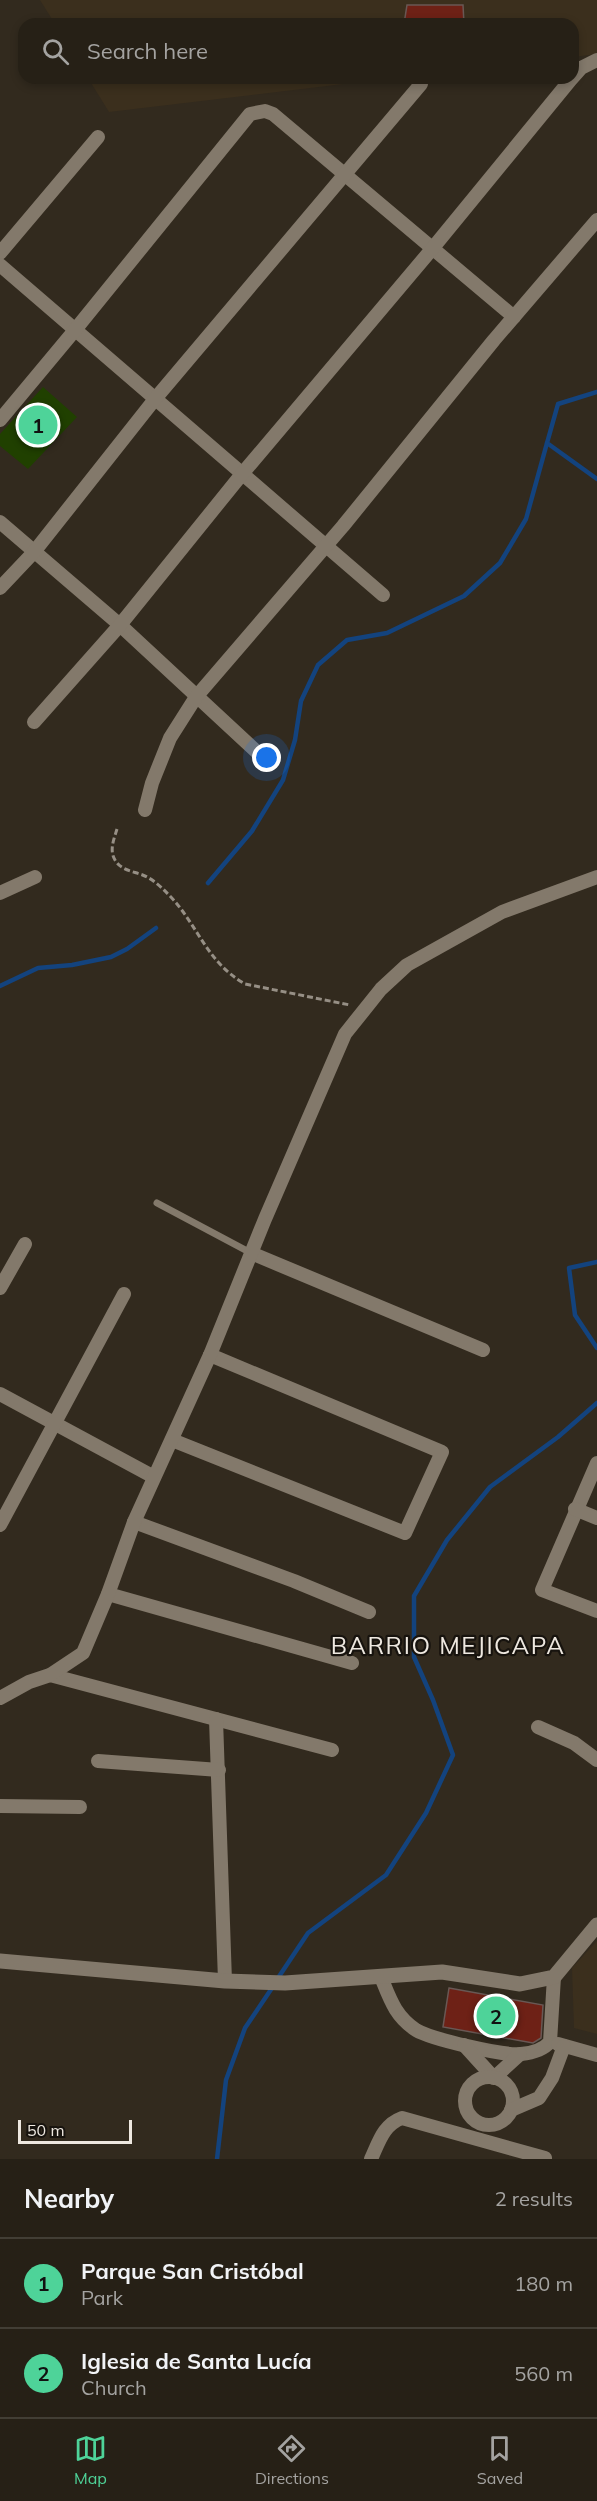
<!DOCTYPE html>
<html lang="en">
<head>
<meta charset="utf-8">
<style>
	:root { --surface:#262016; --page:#2e281f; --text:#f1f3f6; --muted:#a4a3a1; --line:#423e35; --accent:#4ed399 }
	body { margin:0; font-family:Mulish,sans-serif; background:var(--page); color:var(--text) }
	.scale { position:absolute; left:18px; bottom:15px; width:114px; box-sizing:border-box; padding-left:6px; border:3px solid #eee8e0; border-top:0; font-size:16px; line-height:21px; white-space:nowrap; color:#eee8e0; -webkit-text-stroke:4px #17130e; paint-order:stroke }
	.you { position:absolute; left:267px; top:758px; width:21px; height:21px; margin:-15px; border:4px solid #fff; border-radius:50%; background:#1a73e8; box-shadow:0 0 0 9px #1a73e833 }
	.badge { display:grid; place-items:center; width:39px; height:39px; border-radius:50%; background:var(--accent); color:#111; font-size:20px; font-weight:700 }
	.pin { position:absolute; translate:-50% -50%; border:3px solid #fff; box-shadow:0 2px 6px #0006 }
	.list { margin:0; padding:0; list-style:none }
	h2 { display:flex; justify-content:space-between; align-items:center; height:78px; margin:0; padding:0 24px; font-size:26px }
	h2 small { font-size:20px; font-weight:400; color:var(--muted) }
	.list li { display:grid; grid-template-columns:39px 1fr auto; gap:18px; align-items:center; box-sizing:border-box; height:90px; padding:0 24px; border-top:2px solid var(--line) }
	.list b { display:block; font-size:22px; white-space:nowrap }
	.list p { margin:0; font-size:20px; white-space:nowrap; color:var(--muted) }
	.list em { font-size:20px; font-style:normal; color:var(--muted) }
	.icon { flex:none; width:33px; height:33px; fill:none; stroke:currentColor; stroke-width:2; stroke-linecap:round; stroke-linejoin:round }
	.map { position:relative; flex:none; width:597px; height:2159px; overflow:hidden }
	.search { position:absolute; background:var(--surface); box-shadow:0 3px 9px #0003; left:18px; right:18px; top:18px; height:66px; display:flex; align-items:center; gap:15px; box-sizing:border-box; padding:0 21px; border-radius:18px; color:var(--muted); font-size:22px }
	.sheet { height:258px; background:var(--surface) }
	nav { display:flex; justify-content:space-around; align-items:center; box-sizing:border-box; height:84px; border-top:2px solid var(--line); background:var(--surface); font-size:16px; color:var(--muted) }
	nav a { display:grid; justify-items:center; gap:3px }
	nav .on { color:var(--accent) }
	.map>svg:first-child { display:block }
	.built { fill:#3b2f1d }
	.green { fill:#204000 }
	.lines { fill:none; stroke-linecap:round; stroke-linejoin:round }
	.stream { stroke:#13437e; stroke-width:4.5 }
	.building { fill:#6e2116; stroke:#695854; stroke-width:1.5 }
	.path { stroke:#968f85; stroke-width:3; stroke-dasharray:6 3; stroke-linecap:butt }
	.service { stroke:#83796b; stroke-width:7 }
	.minor { stroke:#83796b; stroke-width:14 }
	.tertiary { stroke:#83796b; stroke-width:15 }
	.labels { text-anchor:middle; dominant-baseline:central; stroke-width:4.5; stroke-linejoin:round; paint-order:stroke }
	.neighbourhood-label { font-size:24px; letter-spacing:1.5px; fill:#eee8e0; stroke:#17130e }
</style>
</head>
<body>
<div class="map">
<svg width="597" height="2159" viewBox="0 0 597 2159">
	<rect width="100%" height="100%" fill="#322a1e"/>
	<g class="built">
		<polygon points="40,0 597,0 597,54 573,57 573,24 55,24"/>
		<polygon points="88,78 393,78 109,112"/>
		<polygon points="597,1941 597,2034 574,2028 572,1968"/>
	</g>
	<polygon class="green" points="43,387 77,417 28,469 0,446 0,434"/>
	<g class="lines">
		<g class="stream">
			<polyline points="597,392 558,404 547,443 597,479"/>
			<polyline points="208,883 252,831 283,780 295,740 301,701 318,665 347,640 387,633 464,596 500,563 526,519 547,443"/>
			<polyline points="0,986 38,968 72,965 111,957 127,949 156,928"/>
			<polyline points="597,1262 569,1268 575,1315 597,1348"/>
			<polyline points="278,1978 308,1933 386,1875 426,1813 453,1755 433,1700 414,1657 414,1596 447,1540 490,1487 558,1437 597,1403"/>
			<polyline points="217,2159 226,2080 245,2028 274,1985"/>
		</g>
	</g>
	<g class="building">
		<polygon points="407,5 463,5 464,24 404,24"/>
		<polygon points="449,1988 543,2005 541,2038 533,2043 443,2027"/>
	</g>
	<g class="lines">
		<path class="path" d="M117,829c-3,10 -8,21 -2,31 7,12 21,11 32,17 8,4 15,11 21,17 30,30 37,67 77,90l105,21"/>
		<polyline class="service" points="157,1203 251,1253"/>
		<g class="minor">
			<polyline points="573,77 581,68 597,60"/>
			<polyline points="0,253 98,137"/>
			<polyline points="0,265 383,595"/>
			<polyline points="0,420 75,330 250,114 265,111 273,114 514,317"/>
			<polyline points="0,522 120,625 257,752"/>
			<polyline points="0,588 34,552 155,399 421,84"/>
			<polyline points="34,722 120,625 242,474 432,249 572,78"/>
			<polyline points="145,810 152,783 170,738 196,697 343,526 494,340 597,220"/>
			<polyline points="0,893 35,877"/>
			<polyline points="251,1253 483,1350"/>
			<polyline points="0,1288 25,1244"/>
			<polyline points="0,1394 154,1477"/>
			<polyline points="172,1440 405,1533 442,1452 210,1355"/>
			<polyline points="597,1463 542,1590 597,1611"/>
			<polyline points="575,1509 597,1518"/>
			<polyline points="134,1522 294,1581 369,1612"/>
			<polyline points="0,1525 124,1294"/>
			<polyline points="108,1594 352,1663"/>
			<polyline points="50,1675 332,1750"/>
			<polyline points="0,1698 29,1682 50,1675 83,1653 108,1594 134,1522 210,1355 265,1219 345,1034 381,989 407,965 502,912 597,877"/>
			<polyline points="216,1719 225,1981"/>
			<polyline points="538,1727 574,1743 597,1760"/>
			<polyline points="98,1761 219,1770"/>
			<polyline points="0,1806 80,1807"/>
			<path d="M381,1977c9,22 14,39 35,53 15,9 87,26 105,24 11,-1 22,-4 29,-12l4,-65"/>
			<polyline points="558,2044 597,2055"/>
			<polyline points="464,2045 494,2078 520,2054"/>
			<circle cx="489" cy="2101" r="24"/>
			<polyline points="511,2110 539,2098 552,2078 564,2046"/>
			<path d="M371,2159c8,-17 12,-34 31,-41l143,40"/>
		</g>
		<polyline class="tertiary" points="0,1961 225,1981 285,1983 442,1972 520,1984 554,1977 597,1925"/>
	</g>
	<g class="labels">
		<g class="neighbourhood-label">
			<text x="448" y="1645">BARRIO MEJICAPA</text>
		</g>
	</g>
</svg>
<div class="scale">50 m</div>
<div class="you"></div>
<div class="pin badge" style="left:38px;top:425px">1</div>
<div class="pin badge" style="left:496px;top:2016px">2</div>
<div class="search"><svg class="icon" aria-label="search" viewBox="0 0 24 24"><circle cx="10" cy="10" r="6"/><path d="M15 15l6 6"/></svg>Search here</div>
</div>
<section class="sheet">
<h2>Nearby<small>2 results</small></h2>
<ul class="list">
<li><span class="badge">1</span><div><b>Parque San Cristóbal</b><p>Park</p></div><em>180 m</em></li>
<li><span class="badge">2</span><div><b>Iglesia de Santa Lucía</b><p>Church</p></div><em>560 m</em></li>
</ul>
</section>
<nav>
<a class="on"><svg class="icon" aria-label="map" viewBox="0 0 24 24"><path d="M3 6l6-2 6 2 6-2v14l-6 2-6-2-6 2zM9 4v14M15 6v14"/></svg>Map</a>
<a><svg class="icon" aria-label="directions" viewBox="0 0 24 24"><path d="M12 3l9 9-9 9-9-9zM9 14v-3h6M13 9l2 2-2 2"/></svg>Directions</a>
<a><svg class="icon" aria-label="saved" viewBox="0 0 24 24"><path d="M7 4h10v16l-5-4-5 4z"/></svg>Saved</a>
</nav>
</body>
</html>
